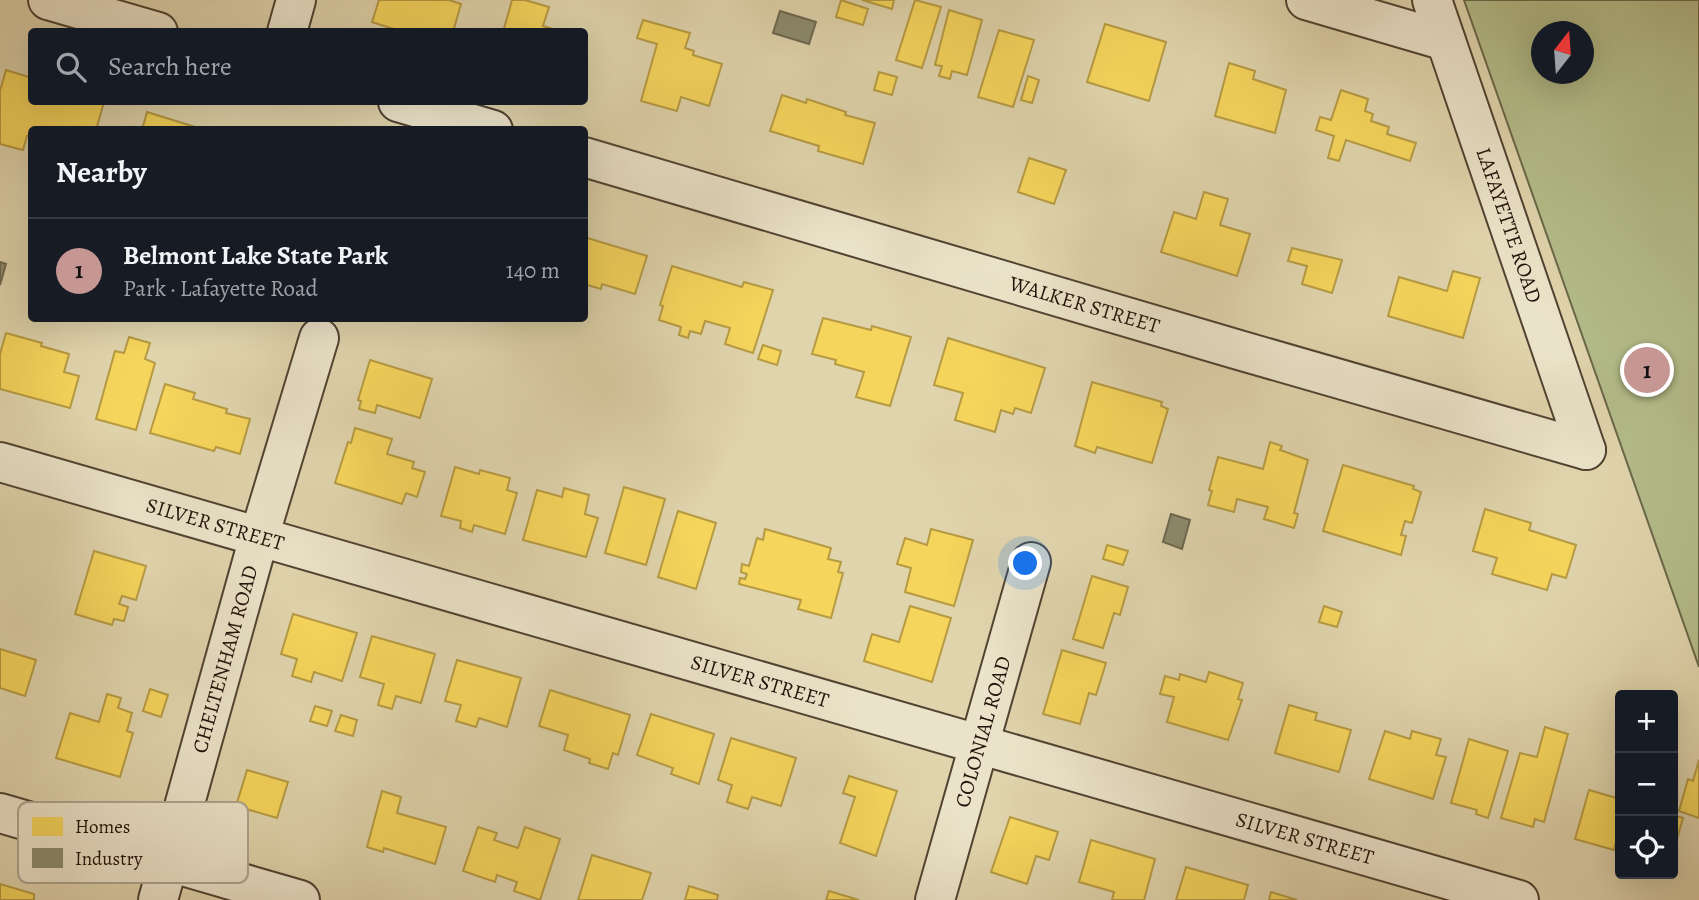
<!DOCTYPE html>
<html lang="en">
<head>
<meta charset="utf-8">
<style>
	:root { --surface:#171b24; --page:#242831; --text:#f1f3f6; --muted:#9ea1a6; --line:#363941; --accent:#c59692 }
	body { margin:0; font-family:Alegreya,serif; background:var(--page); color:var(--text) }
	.controls { position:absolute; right:21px; bottom:21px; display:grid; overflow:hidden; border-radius:7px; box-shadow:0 7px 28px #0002 }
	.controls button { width:63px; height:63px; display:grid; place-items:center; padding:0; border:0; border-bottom:2px solid var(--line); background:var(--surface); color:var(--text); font:35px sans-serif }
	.compass { position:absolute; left:1531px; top:21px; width:63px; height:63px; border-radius:50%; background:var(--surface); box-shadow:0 7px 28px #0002; rotate:17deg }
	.you { position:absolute; left:1026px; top:564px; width:24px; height:24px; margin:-18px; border:5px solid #fff; border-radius:50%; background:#1a73e8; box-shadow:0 0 0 10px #1a73e833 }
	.badge { display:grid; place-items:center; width:46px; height:46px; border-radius:50%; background:var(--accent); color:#111; font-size:23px; font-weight:700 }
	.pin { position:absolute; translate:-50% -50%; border:4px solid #fff; box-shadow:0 2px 7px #0006 }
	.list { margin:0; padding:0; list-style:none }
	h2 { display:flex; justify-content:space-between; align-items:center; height:91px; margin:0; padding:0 28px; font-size:30px }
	h2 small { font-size:23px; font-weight:400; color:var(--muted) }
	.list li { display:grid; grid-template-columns:46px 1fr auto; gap:21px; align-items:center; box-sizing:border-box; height:105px; padding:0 28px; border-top:2px solid var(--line) }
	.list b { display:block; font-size:26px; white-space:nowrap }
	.list p { margin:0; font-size:23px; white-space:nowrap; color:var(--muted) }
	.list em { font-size:23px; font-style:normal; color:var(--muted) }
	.icon { flex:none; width:38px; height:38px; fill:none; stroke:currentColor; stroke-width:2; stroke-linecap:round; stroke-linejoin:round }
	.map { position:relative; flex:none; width:1699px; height:900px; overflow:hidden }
	.search { position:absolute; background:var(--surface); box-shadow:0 7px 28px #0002; left:28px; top:28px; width:560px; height:77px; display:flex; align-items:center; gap:18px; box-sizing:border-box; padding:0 24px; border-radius:7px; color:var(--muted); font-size:26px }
	.panel { position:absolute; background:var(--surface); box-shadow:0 7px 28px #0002; left:28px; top:126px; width:560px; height:196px; border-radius:7px }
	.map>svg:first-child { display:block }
	.green { fill:#b3bc89; stroke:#6a684a; stroke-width:2; fill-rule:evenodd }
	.homes { fill:#f6d55c; stroke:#b69b43; stroke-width:2 }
	.industry { fill:#8c8c6e; stroke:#6c6850; stroke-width:2 }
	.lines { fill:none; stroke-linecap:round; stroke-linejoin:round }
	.minor-casing { stroke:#514332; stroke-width:42 }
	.minor { stroke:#ebe3c9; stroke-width:38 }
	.labels { text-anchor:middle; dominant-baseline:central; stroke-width:7; stroke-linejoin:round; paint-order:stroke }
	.street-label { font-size:21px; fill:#21130a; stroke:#ebe3c9 }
	.key { fill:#ebe3c9; stroke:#aea590; stroke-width:2 }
	.key-label { font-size:19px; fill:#21130a }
</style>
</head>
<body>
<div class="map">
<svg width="1699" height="900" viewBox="0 0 1699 900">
	<rect width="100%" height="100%" fill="#e0d4ac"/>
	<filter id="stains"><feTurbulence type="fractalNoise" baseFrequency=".00286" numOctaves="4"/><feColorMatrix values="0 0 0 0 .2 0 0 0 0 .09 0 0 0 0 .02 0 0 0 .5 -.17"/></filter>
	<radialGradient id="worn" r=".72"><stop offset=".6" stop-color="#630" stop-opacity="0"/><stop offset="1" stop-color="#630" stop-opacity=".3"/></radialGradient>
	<path class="green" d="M1464,0h235v667zM1542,32h42v42h-42z"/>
	<g class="homes">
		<polygon points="379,0 449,0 461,4 453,32 403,32 372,22"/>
		<polygon points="512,0 525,0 549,7 543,26 563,32 503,32"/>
		<polygon points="841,0 868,9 863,25 836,17"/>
		<polygon points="862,0 894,0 892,9"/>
		<polygon points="915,0 941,7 922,68 896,60"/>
		<polygon points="949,10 982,20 967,75 952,71 950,79 939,76 942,66 935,65"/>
		<polygon points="643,20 690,33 685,48 694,51 693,55 722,64 709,106 681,97 677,111 641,101 657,44 637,38"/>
		<polygon points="1105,24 1166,42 1149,101 1087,82"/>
		<polygon points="999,30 1034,40 1013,107 978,97"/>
		<polygon points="1229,63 1255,71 1253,79 1286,90 1275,133 1215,116"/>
		<polygon points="6,70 32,78 32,102 104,102 96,130 32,130 32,137 27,136 23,150 0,144 0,91"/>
		<polygon points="879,72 897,77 892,95 874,90"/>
		<polygon points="1028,76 1039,80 1032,103 1021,100"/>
		<polygon points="1341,90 1368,99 1365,111 1373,114 1371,121 1389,127 1387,134 1416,143 1410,161 1346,140 1339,161 1328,158 1334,136 1316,130 1320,117 1331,120"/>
		<polygon points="782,95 806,103 807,99 846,112 845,115 875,123 863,164 818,151 819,146 770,131"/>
		<polygon points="147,112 205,130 142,130"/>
		<polygon points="1029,158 1066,170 1054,204 1018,192"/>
		<polygon points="1204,192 1228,199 1220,225 1250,234 1237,276 1161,252 1174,212 1196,219"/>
		<polygon points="584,237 647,256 635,294 602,284 601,289 584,284"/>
		<polygon points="1292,248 1342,260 1332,293 1302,284 1307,266 1288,261"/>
		<polygon points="672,266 742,287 744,282 773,290 753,353 725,344 730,328 705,321 701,334 690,331 688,338 679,335 681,327 659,320 663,306 660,305"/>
		<polygon points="1453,271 1480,278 1463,338 1388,316 1399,277 1447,291"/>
		<polygon points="823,318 871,330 872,326 911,337 890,406 856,397 864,372 835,364 836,360 812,354"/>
		<polygon points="6,333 42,343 41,346 69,354 64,372 79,376 70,408 0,389 0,354"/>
		<polygon points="129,337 150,343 145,359 155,363 136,430 96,419 115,351 124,353"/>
		<polygon points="948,338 1045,368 1031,413 1015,408 1013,414 1001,410 995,432 955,420 963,393 934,385"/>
		<polygon points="763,345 781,351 777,365 758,359"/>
		<polygon points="370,360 432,379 420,418 377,405 375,413 359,409 361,401 358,400"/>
		<polygon points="1092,382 1162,402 1161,406 1168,409 1152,463 1097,447 1095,453 1075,446"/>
		<polygon points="165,384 195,393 193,399 227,409 226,413 250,419 240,454 216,447 214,451 150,433"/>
		<polygon points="355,428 392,439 387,454 414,462 412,468 425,472 417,497 406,493 402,504 335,483 348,442 351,443"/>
		<polygon points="1270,442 1282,446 1280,450 1308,460 1294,513 1298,514 1294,528 1264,519 1268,507 1237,499 1234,512 1208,505 1212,491 1209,490 1218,457 1263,469"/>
		<polygon points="1343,465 1414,486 1413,489 1421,492 1412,523 1405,521 1401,535 1406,536 1401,555 1323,531"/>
		<polygon points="455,467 479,474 480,470 510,478 507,490 517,493 505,534 474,525 472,532 460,528 461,521 441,516"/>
		<polygon points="624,487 665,499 646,565 605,553"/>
		<polygon points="564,488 589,495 585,514 598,518 586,557 523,540 537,490 562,497"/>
		<polygon points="1485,509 1531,523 1529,530 1576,545 1566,578 1552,574 1547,590 1492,574 1497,558 1473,551"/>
		<polygon points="678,511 716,523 696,589 658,577"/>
		<polygon points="765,529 831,548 828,559 841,562 838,572 843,573 831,618 798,609 801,600 739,584 740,578 745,579 747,574 741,572 742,564 749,566 757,538 763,540"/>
		<polygon points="931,529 973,540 954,606 905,592 911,568 897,564 905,538 927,545"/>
		<polygon points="1107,545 1128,551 1123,565 1103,559"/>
		<polygon points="94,551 146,566 136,600 122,596 119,604 128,607 124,621 114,619 112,625 75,614"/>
		<polygon points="1092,576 1128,587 1120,615 1114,613 1103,648 1073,639"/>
		<polygon points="910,606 951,618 932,682 864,661 872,634 899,642"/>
		<polygon points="1324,606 1342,612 1337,627 1319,622"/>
		<polygon points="293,614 357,633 342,681 314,672 311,682 292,676 297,659 281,654"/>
		<polygon points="372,636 435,654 421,703 396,696 392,709 378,705 384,684 360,677"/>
		<polygon points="0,649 36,660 25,696 0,688"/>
		<polygon points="1062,650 1106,663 1096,695 1089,693 1080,724 1043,714"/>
		<polygon points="457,660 521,678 507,727 479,718 476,727 456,721 461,705 445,701"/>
		<polygon points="1209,672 1243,683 1238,699 1242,700 1228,740 1167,722 1174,697 1160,694 1165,676 1179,680 1180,674 1206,682"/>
		<polygon points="150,689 168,695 161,717 143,711"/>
		<polygon points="550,690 630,715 618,755 613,753 608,769 589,763 590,759 564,750 568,735 539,726"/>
		<polygon points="107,694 121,698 118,708 132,713 127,731 133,733 120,777 56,758 70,713 99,722"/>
		<polygon points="1289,705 1317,713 1315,720 1351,730 1339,772 1275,753"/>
		<polygon points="315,706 332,711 327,726 310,721"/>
		<polygon points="651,714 714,734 699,784 671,774 673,768 637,755"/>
		<polygon points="341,715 357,720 353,736 335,731"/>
		<polygon points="1545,727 1568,734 1544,822 1535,819 1533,827 1501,818 1520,753 1537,757"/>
		<polygon points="1385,731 1410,739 1412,731 1441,739 1436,755 1446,757 1433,799 1369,779"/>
		<polygon points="731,738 796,758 781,806 752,797 748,809 727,802 732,785 718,780"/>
		<polygon points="1469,739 1508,751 1488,818 1476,814 1477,810 1451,803"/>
		<polygon points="1699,760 1699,818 1679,811 1688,779 1693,781"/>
		<polygon points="247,770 288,782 277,818 236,806"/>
		<polygon points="849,776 897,791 876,856 840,843 855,797 843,793"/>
		<polygon points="1589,790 1620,799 1620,839 1617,838 1614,850 1575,839"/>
		<polygon points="382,791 401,797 397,813 446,827 435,864 384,848 383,852 367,847"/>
		<polygon points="1673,815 1683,818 1673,853"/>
		<polygon points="1010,817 1058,832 1049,860 1036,856 1027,884 991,872"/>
		<polygon points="478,827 497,833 494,840 518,848 525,827 560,839 540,900 514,891 517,882 497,875 495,882 463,871"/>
		<polygon points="1091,840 1155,859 1144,900 1112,900 1114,892 1079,882"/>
		<polygon points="592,855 651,873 642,900 578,900"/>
		<polygon points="1186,867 1248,885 1244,900 1176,900"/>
		<polygon points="0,884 34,894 34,900 0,900"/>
		<polygon points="689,886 718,895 717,900 685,900"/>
		<polygon points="829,891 859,900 826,900"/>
		<polygon points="1271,892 1297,900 1269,900"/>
	</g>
	<g class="industry">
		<polygon points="780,11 816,22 809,44 773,33"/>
		<polygon points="0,262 6,264 0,285"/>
		<polygon points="1171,514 1190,520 1182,549 1163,542"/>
	</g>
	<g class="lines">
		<g class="minor-casing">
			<g id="minor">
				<polyline points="48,0 158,32"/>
				<polyline points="1306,0 1446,41"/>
				<path id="s1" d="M1432,0l154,450"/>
				<polyline points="287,32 296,0"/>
				<polyline points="398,102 493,130"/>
				<path id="s2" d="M584,157l648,191 354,102"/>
				<path id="s3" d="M0,462l1519,438"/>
				<polyline points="0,813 300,900"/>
				<path id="s4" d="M158,900l101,-363 60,-199"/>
				<path id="s5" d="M935,900l96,-338"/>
			</g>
		</g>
		<use href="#minor" class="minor"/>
	</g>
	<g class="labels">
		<g class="street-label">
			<text stroke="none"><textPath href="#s1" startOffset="238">LAFAYETTE ROAD</textPath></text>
			<text stroke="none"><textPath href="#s2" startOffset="522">WALKER STREET</textPath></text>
			<text stroke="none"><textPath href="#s3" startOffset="224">SILVER STREET</textPath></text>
			<text stroke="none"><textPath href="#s4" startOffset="250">CHELTENHAM ROAD</textPath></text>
			<text stroke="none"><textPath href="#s3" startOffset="791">SILVER STREET</textPath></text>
			<text stroke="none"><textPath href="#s5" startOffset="175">COLONIAL ROAD</textPath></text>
			<text stroke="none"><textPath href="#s3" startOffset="1358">SILVER STREET</textPath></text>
		</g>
	</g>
	<rect x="18" y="802" width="230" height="81" rx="10" class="key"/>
	<rect x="32" y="817" width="31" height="19" fill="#f6d55c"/>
	<rect x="32" y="848" width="31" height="20" fill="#8c8c6e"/>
	<g class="key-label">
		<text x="75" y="833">Homes</text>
		<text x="75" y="865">Industry</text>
	</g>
	<rect width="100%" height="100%" filter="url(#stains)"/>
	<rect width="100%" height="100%" fill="url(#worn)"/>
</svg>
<div class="controls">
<button>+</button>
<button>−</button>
<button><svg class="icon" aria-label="locate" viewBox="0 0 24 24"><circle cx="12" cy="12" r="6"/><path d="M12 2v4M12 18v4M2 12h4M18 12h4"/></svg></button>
</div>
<svg class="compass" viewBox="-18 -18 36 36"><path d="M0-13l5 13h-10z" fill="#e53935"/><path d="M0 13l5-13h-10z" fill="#9ea1a6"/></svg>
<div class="you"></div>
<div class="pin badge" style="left:1647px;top:370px">1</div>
<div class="search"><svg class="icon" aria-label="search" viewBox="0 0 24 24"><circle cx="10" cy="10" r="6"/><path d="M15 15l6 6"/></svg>Search here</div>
<section class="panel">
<h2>Nearby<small></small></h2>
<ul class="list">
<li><span class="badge">1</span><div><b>Belmont Lake State Park</b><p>Park · Lafayette Road</p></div><em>140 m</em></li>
</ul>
</section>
</div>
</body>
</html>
